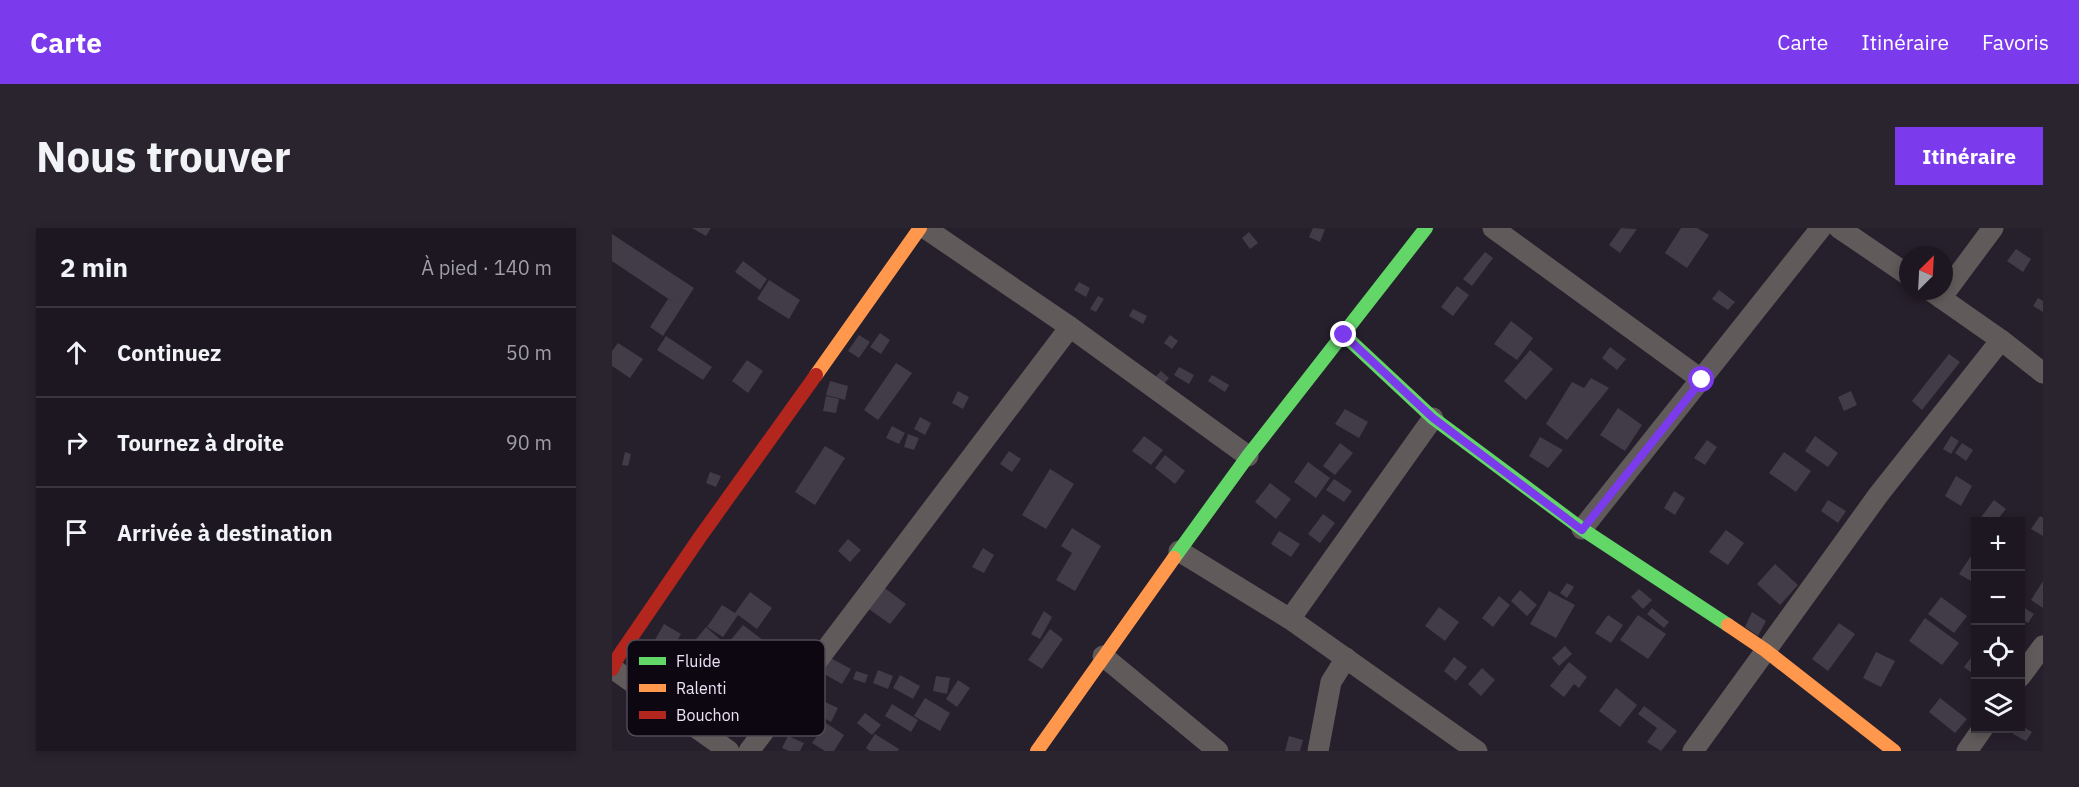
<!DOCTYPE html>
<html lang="fr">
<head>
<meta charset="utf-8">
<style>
	:root { --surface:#1c1721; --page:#29242e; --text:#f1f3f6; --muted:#a09fa5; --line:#3a363f; --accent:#7c3aed }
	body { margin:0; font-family:"IBM Plex Sans",sans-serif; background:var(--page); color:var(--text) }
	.controls { position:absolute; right:18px; bottom:18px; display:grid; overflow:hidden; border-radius:0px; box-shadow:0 3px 9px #0003 }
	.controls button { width:54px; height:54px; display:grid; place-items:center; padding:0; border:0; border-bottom:2px solid var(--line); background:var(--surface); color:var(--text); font:30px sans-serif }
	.compass { position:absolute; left:1287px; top:18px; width:54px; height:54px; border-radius:50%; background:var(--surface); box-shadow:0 3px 9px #0003; rotate:24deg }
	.stop { position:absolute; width:18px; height:18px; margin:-14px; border:4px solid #7c3aed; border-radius:50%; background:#fff }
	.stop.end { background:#7c3aed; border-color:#fff; box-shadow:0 2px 6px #0008 }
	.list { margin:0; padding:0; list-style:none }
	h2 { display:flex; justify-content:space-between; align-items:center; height:78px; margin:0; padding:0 24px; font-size:26px }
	h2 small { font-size:20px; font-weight:400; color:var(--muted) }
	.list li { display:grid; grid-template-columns:39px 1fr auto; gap:18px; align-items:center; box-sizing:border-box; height:90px; padding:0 24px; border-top:2px solid var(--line) }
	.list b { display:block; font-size:22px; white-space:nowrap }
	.list em { font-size:20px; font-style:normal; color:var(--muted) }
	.icon { flex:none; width:33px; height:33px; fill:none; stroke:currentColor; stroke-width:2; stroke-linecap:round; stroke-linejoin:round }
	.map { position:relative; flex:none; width:1431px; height:523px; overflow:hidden; border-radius:0px }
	header { display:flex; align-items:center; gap:36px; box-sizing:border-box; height:84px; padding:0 30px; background:var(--accent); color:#fff }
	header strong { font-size:28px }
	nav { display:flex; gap:33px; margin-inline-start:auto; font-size:21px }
	.intro { display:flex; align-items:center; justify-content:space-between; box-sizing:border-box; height:144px; padding:0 36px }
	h1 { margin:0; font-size:42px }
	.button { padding:15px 27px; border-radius:0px; background:var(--accent); color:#fff; font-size:21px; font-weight:700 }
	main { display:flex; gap:36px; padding:0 36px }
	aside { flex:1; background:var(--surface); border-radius:0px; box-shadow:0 3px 9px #0003 }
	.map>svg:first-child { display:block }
	.building { fill:#423c48 }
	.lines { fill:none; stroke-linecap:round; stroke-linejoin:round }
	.street { stroke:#605b5a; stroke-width:21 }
	.fast { stroke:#63d668; stroke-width:14 }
	.slow { stroke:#ff974d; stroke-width:14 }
	.jam { stroke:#b3261e; stroke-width:14 }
	.route { stroke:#7c3aed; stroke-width:8 }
	.key { fill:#0d0712; stroke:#504956; stroke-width:1.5 }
	.key-label { font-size:16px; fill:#ebe3f4 }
</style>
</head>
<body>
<header>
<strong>Carte</strong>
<nav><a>Carte</a><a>Itinéraire</a><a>Favoris</a></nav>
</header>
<div class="intro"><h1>Nous trouver</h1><a class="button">Itinéraire</a></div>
<main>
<aside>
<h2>2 min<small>À pied · 140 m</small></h2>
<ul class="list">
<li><svg class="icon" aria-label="ahead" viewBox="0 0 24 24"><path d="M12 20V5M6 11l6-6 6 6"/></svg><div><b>Continuez</b></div><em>50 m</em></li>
<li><svg class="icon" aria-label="right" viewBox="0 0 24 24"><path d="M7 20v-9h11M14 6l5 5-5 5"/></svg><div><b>Tournez à droite</b></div><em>90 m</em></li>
<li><svg class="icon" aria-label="arrive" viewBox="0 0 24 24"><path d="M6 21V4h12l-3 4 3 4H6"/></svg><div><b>Arrivée à destination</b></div></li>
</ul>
</aside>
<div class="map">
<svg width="1431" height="523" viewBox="0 0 1431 523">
	<rect width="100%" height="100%" fill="#261f2c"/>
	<g class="building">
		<polygon points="80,0 99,0 94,8"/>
		<polygon points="701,0 713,1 708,14 697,9"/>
		<polygon points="1009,0 1025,1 1008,25 997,17"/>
		<polygon points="1069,0 1085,0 1097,7 1075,40 1053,25"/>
		<polygon points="637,4 646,15 638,21 630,10"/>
		<polygon points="0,6 82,60 51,108 38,99 56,71 64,76 0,33"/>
		<polygon points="1404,21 1419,31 1411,44 1395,33"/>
		<polygon points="873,24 881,30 860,58 851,51"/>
		<polygon points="131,33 155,51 148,62 123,44"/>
		<polygon points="157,52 188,72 177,91 145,71"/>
		<polygon points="467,54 478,60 474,69 462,62"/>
		<polygon points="845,58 857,67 841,88 829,79"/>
		<polygon points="1107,62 1123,74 1116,82 1100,71"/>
		<polygon points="486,68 492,71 484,84 478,81"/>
		<polygon points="1426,70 1431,73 1431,84 1421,78"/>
		<polygon points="521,81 535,88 531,96 517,88"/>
		<polygon points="899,93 921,110 905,132 882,116"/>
		<polygon points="268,105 278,112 269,126 258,119"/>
		<polygon points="247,107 258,114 247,130 236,123"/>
		<polygon points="558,107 566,113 560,121 552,115"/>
		<polygon points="54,108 100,139 91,152 45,122"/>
		<polygon points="6,115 31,131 18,150 0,138 0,123"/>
		<polygon points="998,119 1014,131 1005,142 990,130"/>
		<polygon points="918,122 941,141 914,172 892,153"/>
		<polygon points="1337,126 1348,134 1310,182 1300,173"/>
		<polygon points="135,132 151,143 136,165 120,153"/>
		<polygon points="284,135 300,145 266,192 252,182"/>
		<polygon points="567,139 582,147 577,156 562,147"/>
		<polygon points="549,143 557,150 542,168 533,160"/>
		<polygon points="600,147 617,157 613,164 596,153"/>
		<polygon points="979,150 997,160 955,212 934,196 960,154 972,160"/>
		<polygon points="218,153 236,158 233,172 214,167"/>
		<polygon points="346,163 357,169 351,181 340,175"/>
		<polygon points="1239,163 1245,177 1232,183 1226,169"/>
		<polygon points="214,168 227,171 224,185 211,183"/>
		<polygon points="1006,180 1030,197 1013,223 988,207"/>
		<polygon points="733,181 756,194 747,210 723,196"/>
		<polygon points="308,189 319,195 313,207 302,201"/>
		<polygon points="280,198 293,205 287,216 274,210"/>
		<polygon points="296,206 307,210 302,222 292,219"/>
		<polygon points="532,208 551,222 539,237 520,223"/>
		<polygon points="1203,208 1226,225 1216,239 1193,223"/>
		<polygon points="1339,208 1347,213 1339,226 1331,221"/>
		<polygon points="928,209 951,222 936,240 917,228"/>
		<polygon points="1095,212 1105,219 1093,237 1082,230"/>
		<polygon points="728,215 741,225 723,247 711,238"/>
		<polygon points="1350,215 1361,222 1354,233 1343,225"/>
		<polygon points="213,218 233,230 203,277 183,264"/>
		<polygon points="397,223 409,231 400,244 388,236"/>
		<polygon points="13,224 19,226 16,238 10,237"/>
		<polygon points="1172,224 1199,243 1184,264 1157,245"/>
		<polygon points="553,227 573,243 563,256 543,240"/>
		<polygon points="696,234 718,250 704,270 682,254"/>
		<polygon points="438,241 462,256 434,301 410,287"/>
		<polygon points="98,244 109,248 104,259 94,255"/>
		<polygon points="1344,248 1360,258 1349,278 1333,268"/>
		<polygon points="722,251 740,263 732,274 714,262"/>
		<polygon points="658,255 679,271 664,291 643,274"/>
		<polygon points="1062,263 1073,270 1063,287 1052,280"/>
		<polygon points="1216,272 1234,283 1226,295 1209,283"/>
		<polygon points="1382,272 1394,281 1384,293 1368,293 1367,292"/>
		<polygon points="711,286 723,295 708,315 696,306"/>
		<polygon points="1428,288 1431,290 1431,308 1419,301"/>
		<polygon points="460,300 489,318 463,363 444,352 460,325 449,318"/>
		<polygon points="1114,302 1132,315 1116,337 1097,324"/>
		<polygon points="667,303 688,316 679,329 659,316"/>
		<polygon points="236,311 249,322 238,334 226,323"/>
		<polygon points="371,320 382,327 372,345 360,339"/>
		<polygon points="1361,325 1364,326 1364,356 1347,346"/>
		<polygon points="1163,336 1186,357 1168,377 1145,356"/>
		<polygon points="1431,353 1431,380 1419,372"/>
		<polygon points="955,355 962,359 955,370 948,365"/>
		<polygon points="270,358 294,376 278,396 254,379"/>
		<polygon points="1027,361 1040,372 1031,381 1019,369"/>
		<polygon points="908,362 925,377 915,388 899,373"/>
		<polygon points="937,363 963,377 944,410 918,396"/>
		<polygon points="138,364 160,380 145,401 126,387 111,409 95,399 110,377 123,385"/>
		<polygon points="887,368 898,377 881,399 870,390"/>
		<polygon points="1329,369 1355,388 1342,405 1316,386"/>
		<polygon points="1408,377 1422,386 1416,395 1408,390"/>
		<polygon points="827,379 847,394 833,413 813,398"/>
		<polygon points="1040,380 1057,394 1052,400 1035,386"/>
		<polygon points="432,383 440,389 428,411 419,406"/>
		<polygon points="1140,384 1154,393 1146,408 1133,399"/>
		<polygon points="996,387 1011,397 999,415 983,405"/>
		<polygon points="1026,387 1054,406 1036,431 1008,412"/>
		<polygon points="1313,390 1347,415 1330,437 1297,413"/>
		<polygon points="1227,395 1243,406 1216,443 1200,431"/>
		<polygon points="52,396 69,406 57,427 40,417"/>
		<polygon points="131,397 165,423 151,441 117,414"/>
		<polygon points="94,399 108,411 75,451 61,440"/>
		<polygon points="438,401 451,411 430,441 416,432"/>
		<polygon points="953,418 960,426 947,438 940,430"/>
		<polygon points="1364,423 1364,448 1352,439"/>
		<polygon points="1264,424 1283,433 1269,459 1251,450"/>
		<polygon points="213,427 239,441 230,456 205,442"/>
		<polygon points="842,429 855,439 844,453 832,443"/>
		<polygon points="957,434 975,449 967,460 962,456 952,469 938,458"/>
		<polygon points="870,440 883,452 869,468 856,456"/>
		<polygon points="266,442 281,448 276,461 261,455"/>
		<polygon points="244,443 256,447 253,455 241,451"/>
		<polygon points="288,447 308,458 301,471 281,460"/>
		<polygon points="324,448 338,450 335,466 321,463"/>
		<polygon points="346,452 358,460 345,479 334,471"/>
		<polygon points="1004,460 1025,477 1008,499 987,483"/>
		<polygon points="313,470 338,485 328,503 302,488"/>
		<polygon points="1328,470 1355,491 1343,505 1317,484"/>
		<polygon points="211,473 226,480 219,494 205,486"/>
		<polygon points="280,476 306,492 299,504 273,488"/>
		<polygon points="1032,478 1065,503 1049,523 1035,514 1045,500 1026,486"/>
		<polygon points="253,485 269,497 260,507 245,495"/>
		<polygon points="214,495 232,507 222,523 213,523 200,515"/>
		<polygon points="1408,497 1420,504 1414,513 1401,506 1405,500 1408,500"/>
		<polygon points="263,506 287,521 286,523 258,523 254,520"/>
		<polygon points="176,508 192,515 188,523 177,523 170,520"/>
		<polygon points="677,508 691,512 688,523 673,523"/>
	</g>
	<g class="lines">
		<g class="street">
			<polyline points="313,0 458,99 636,228"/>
			<polyline points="881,0 1090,152"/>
			<polyline points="1227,0 1296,47"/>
			<polyline points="1319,63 1389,112 1431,145"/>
			<polyline points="1329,70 1381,0"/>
			<polyline points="970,301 1209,0"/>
			<polyline points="567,323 678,391 865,523"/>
			<polyline points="678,391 821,190"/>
			<polyline points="491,428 606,523"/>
			<polyline points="0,440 117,523"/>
			<polyline points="1408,449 1431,418"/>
			<polyline points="137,523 458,99"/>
			<polyline points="706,523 719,454 734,430"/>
			<polyline points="1081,523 1267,266 1389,112"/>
			<polyline points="1355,523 1371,500"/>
		</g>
		<g class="fast">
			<polyline points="732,107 821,190 970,301 1116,397"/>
			<polyline points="562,330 636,228 814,0"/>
		</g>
		<g class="slow">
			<polyline points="204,147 308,0"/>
			<polyline points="1116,397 1153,422 1282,523"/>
			<polyline points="425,523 562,330"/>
		</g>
		<polyline class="jam" points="0,441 6,429 88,309 204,147"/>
	</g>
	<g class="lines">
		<polyline class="route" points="732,107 821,190 970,302 1090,152"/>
	</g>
	<rect x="15" y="412" width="198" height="96" rx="9" class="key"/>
	<rect x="27" y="429" width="27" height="8" fill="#63d668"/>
	<rect x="27" y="456" width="27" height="8" fill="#ff974d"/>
	<rect x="27" y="483" width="27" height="8" fill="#b3261e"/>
	<g class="key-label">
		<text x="64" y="439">Fluide</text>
		<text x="64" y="466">Ralenti</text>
		<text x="64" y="493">Bouchon</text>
	</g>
</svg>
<div class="controls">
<button>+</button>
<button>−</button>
<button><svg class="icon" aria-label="locate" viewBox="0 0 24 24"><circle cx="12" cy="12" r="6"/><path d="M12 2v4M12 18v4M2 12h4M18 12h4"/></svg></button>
<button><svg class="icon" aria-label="layers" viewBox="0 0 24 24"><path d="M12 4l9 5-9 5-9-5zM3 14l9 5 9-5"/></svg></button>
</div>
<svg class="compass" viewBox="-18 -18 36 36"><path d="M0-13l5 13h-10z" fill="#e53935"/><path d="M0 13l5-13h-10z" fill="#a09fa5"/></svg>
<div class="stop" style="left:1090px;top:152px"></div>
<div class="stop end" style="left:732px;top:107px"></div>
</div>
</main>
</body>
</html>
